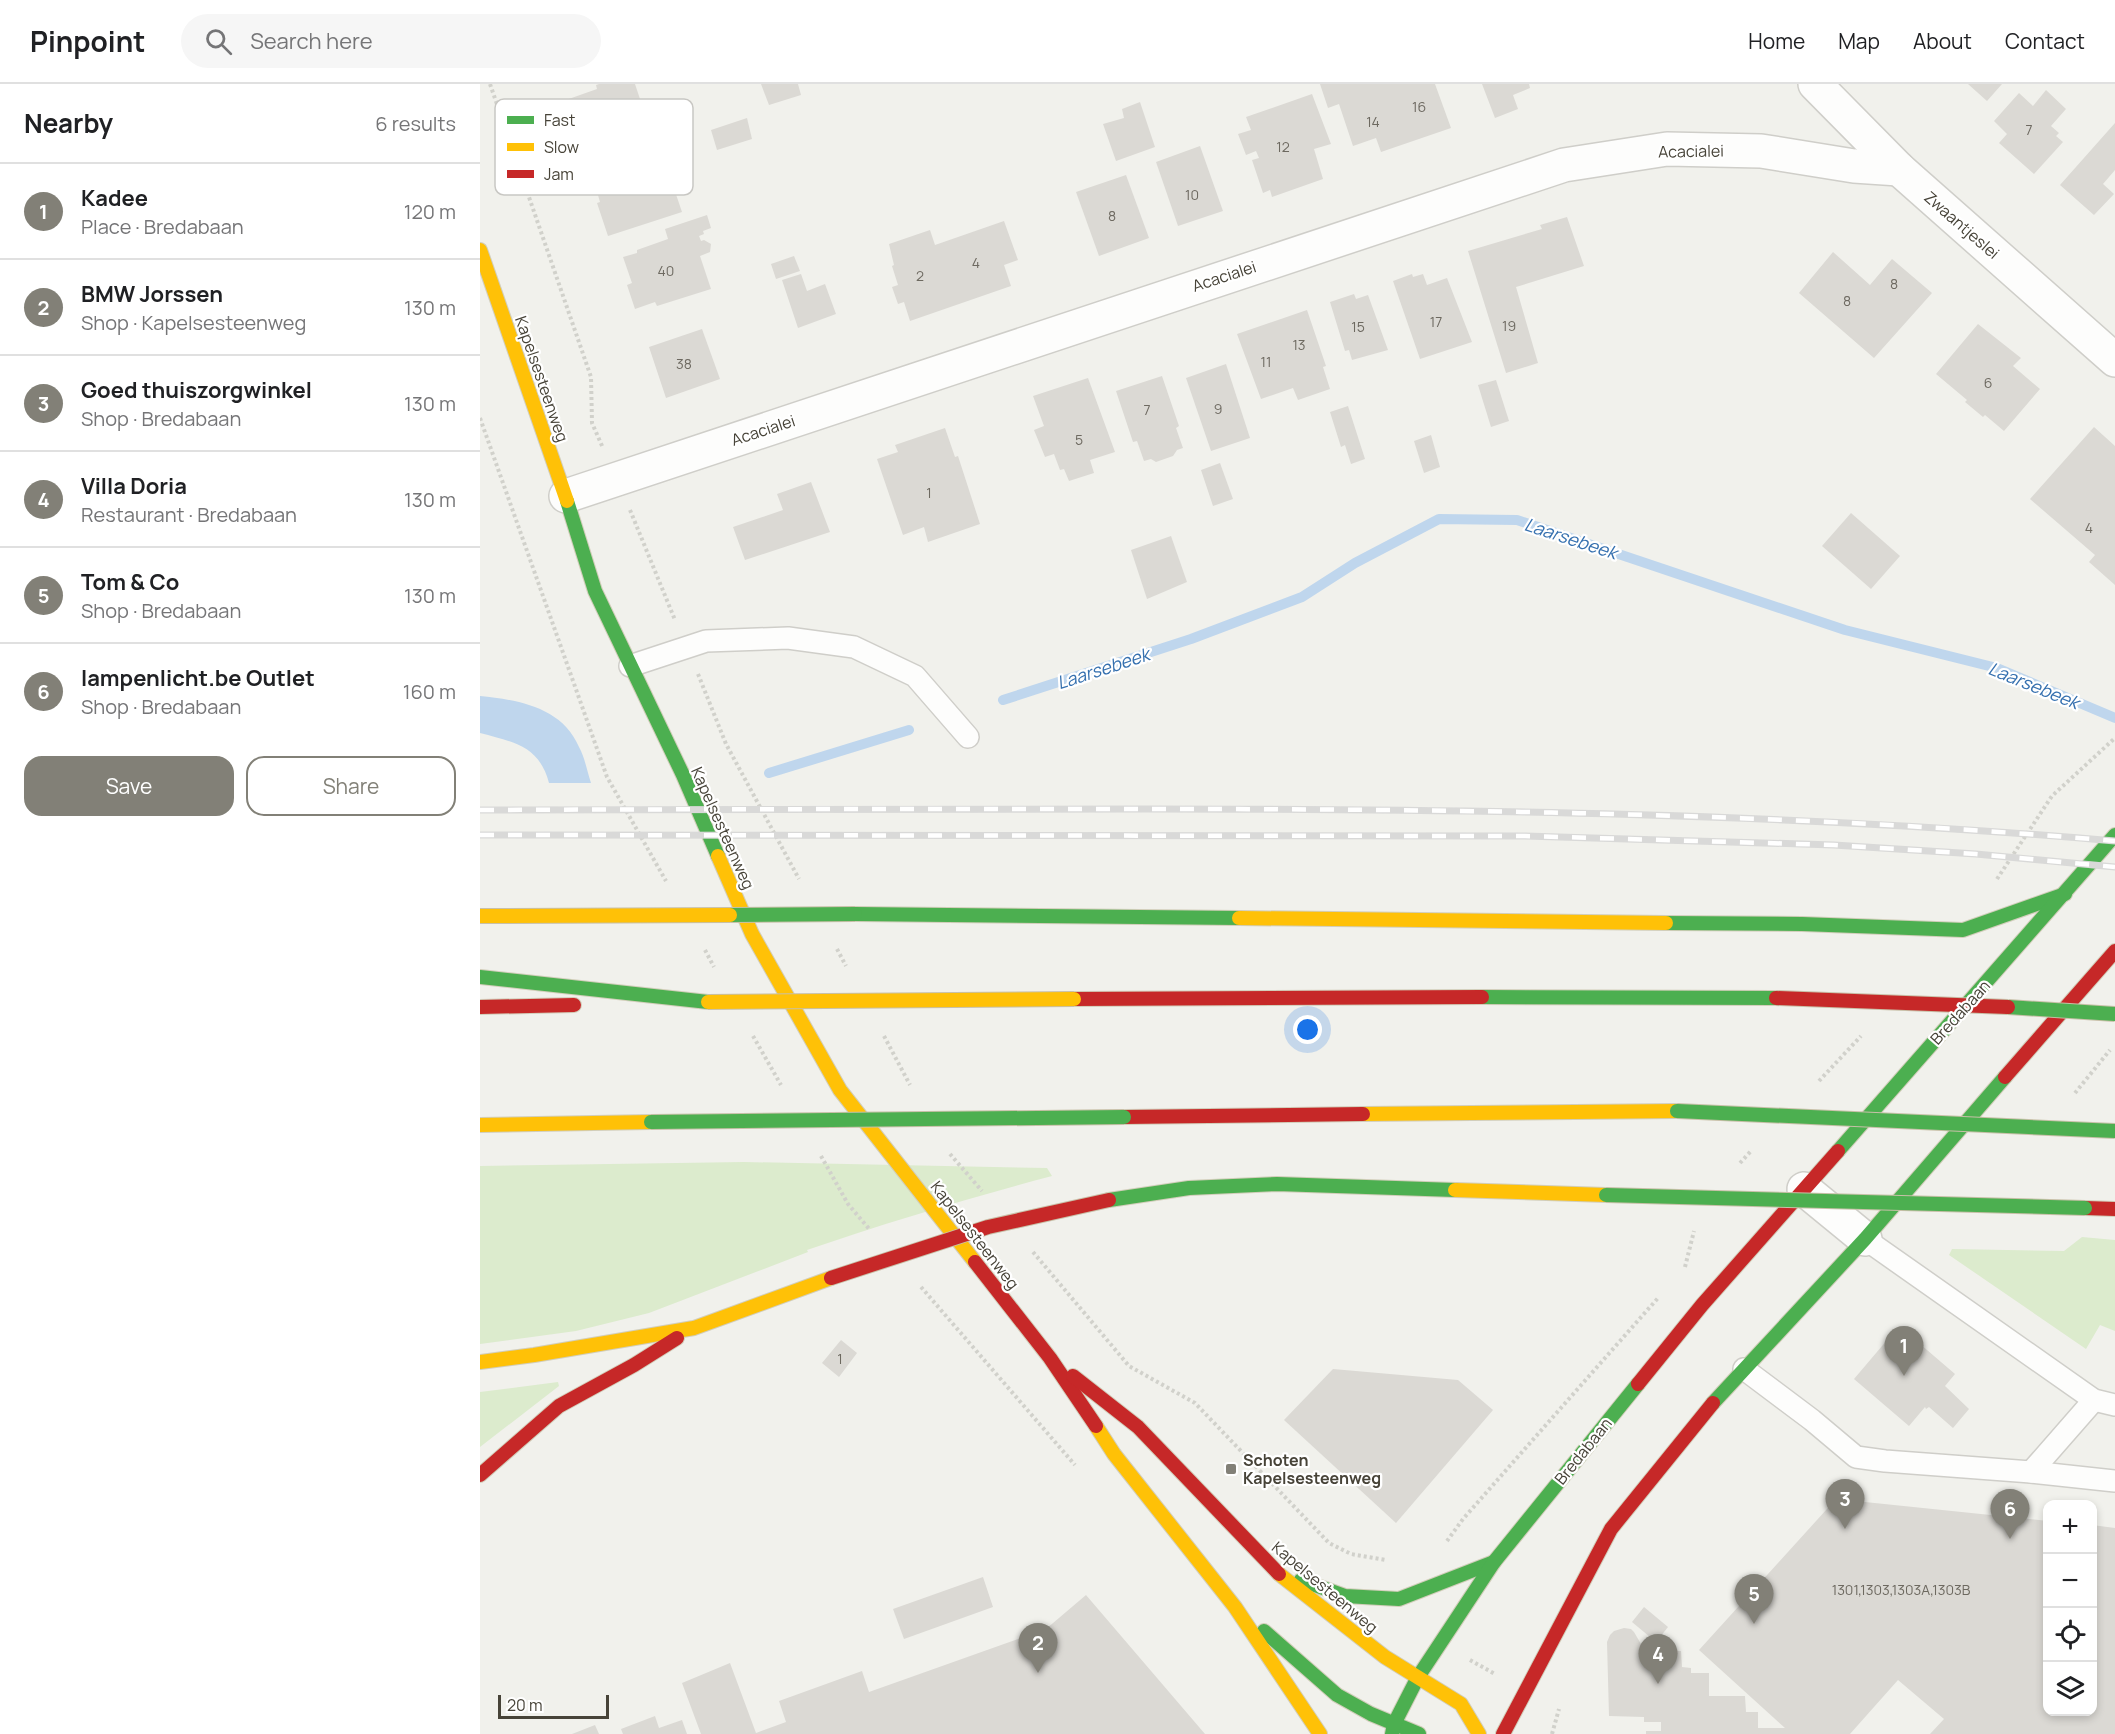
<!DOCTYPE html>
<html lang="en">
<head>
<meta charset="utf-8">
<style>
	:root { --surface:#fff; --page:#f6f6f6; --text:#202124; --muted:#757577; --line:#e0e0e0; --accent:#828077 }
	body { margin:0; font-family:Manrope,sans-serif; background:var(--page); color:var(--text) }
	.controls { position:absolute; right:18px; bottom:18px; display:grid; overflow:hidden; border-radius:12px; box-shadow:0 3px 9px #0003 }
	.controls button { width:54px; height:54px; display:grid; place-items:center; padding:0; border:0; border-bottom:2px solid var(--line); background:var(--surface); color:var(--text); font:30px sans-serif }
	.scale { position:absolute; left:18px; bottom:15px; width:111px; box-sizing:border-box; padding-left:6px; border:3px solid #474338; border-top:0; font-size:16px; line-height:21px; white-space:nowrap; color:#474338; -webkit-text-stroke:4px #fff; paint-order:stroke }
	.you { position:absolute; left:828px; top:946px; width:21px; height:21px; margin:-15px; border:4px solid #fff; border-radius:50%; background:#1a73e8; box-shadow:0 0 0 9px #1a73e833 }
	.badge { display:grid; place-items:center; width:39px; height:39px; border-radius:50%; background:var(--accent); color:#fff; font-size:20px; font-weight:700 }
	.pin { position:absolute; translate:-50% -50px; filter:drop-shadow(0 2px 3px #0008) }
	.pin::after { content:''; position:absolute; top:32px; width:21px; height:18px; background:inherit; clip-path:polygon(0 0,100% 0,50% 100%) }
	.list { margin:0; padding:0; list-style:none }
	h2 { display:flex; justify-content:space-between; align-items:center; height:78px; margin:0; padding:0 24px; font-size:26px }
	h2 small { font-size:20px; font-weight:400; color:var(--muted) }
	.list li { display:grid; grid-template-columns:39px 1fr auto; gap:18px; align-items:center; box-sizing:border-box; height:96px; padding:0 24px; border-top:2px solid var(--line) }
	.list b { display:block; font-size:22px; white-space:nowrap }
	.list p { margin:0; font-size:20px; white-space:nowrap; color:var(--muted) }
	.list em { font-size:20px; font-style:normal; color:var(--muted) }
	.actions { display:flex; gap:12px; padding:18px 24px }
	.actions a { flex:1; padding:14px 0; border:2px solid var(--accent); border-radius:18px; text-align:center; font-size:21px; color:var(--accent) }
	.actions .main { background:var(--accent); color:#fff }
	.icon { flex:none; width:33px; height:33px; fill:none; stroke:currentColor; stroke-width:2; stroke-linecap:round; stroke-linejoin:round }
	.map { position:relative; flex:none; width:1635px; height:1650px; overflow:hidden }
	header { display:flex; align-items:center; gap:36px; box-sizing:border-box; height:84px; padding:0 30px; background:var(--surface); border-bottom:2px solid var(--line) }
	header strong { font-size:28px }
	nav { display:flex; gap:33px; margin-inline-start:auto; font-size:21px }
	.search { width:420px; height:54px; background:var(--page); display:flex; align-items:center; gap:15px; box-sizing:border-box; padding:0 21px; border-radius:33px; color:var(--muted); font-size:22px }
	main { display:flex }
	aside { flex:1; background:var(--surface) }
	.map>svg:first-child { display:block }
	.green { fill:#dcebcd }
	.water { fill:#bfd6ed }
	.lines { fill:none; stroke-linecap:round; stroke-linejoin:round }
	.stream { stroke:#bfd6ed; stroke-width:10 }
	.building { fill:#dbd9d4 }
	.lane-casing { stroke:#cfcec9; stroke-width:24 }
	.street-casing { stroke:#cfcec9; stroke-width:36 }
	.fast-casing { stroke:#d2ceba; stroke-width:16 }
	.slow-casing { stroke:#d2ceba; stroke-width:16 }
	.jam-casing { stroke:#d2ceba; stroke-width:16 }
	.path { stroke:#d1d1cb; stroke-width:4; stroke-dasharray:3 3; stroke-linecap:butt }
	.lane { stroke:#fdfdfc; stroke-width:21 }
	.street { stroke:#fdfdfc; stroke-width:33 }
	.fast { stroke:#4caf50; stroke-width:14 }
	.slow { stroke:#ffc107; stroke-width:14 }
	.jam { stroke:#c62828; stroke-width:14 }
	.rail-casing { stroke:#d9d9d8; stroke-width:7 }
	.rail { stroke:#fff; stroke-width:4.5; stroke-dasharray:14; stroke-linecap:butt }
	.fast-bridge-casing { stroke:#c8c0a8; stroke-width:16; stroke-linecap:butt }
	.slow-bridge-casing { stroke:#c8c0a8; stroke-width:16; stroke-linecap:butt }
	.jam-bridge-casing { stroke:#c8c0a8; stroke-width:16; stroke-linecap:butt }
	.fast-bridge { stroke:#4caf50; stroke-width:14 }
	.slow-bridge { stroke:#ffc107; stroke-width:14 }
	.jam-bridge { stroke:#c62828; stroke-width:14 }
	.poi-dot { fill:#828077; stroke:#fff; stroke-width:2 }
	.labels { text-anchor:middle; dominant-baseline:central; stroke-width:4.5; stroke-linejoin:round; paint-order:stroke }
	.number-label { font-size:14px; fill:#6d6960 }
	.street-label { font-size:16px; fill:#474338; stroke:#fff }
	.poi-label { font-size:16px; font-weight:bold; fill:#474338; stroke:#fff; text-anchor:start }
	.water-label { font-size:18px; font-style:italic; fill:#3570af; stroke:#fff }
	.key { fill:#fff; stroke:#c8c7c3; stroke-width:1.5 }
	.key-label { font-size:16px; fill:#474338 }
</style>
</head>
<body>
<header>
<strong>Pinpoint</strong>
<div class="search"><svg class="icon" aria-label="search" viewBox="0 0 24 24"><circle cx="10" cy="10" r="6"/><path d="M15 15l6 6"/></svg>Search here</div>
<nav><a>Home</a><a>Map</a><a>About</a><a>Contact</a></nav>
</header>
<main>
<aside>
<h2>Nearby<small>6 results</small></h2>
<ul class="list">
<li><span class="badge">1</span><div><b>Kadee</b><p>Place · Bredabaan</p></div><em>120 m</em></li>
<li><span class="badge">2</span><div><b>BMW Jorssen</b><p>Shop · Kapelsesteenweg</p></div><em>130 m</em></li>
<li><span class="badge">3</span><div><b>Goed thuiszorgwinkel</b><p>Shop · Bredabaan</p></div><em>130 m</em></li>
<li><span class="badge">4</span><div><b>Villa Doria</b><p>Restaurant · Bredabaan</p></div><em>130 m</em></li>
<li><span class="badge">5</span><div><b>Tom &amp; Co</b><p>Shop · Bredabaan</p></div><em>130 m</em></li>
<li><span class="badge">6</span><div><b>lampenlicht.be Outlet</b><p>Shop · Bredabaan</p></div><em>160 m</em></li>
</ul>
<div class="actions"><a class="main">Save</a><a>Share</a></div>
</aside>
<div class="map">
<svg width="1635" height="1650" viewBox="0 0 1635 1650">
	<rect width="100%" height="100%" fill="#f1f1ec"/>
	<g class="green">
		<path d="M264,1078l303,6 5,8c-83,22 -164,46 -245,74l1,2 -159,61 -73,18 -96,13v-178z"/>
		<polygon points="1602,1153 1635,1156 1635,1247 1620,1241 1606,1265 1469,1171 1472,1165 1584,1167"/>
		<polygon points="78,1298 79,1302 0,1363 0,1308"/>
	</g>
	<path class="water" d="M0,612c38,4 82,11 99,51 6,11 8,24 12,36h-42c-10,-38 -36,-41 -69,-50z"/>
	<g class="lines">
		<g class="stream">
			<polyline points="523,616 711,555 822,513 875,479 959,435 1037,436 1365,546 1517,584 1635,634"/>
			<polyline points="289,689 429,646"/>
		</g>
	</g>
	<g class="building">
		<polygon points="119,0 155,0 164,27 158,29 161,38 144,45 143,43 133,46 136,53 116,60 115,57 94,64 86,42 92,40 83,17 117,5 116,1"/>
		<polygon points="281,0 318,0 321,11 289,21"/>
		<polygon points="840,0 955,0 971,44 901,68 896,54 873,62 859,20 848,24"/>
		<polygon points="1002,0 1049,0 1050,4 1033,11 1038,25 1015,34"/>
		<polygon points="1488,0 1522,0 1507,17"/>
		<polygon points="1566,6 1586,25 1571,42 1579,49 1576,52 1583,58 1554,90 1519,59 1527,50 1514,37 1539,9 1553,22"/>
		<polygon points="832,10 851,60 834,65 843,95 792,113 790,106 783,109 772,76 779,74 776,67 766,71 758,50 771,46 766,33"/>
		<polygon points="660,18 675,63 636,77 623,40 644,34 642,25"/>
		<polygon points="267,34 272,55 237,66 231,46"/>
		<polygon points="1635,39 1635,86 1623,100 1634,110 1614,131 1580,101"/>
		<polygon points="720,62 743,127 698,142 676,78"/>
		<polygon points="184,75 202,128 128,152 117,119 120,118 113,94"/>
		<polygon points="646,91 669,154 619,172 596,108"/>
		<polygon points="227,131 231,144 223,147 224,150 219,152 221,157 224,156 231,160 230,168 220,172 231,205 177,222 175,218 155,225 147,201 152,199 143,173 157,169 157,166 188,155 185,145"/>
		<polygon points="1087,133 1104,182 1036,203 1058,279 1026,289 988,167 1062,145 1060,141"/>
		<polygon points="524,137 538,176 524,181 531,202 430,237 424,218 418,220 412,203 418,201 412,182 414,181 409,160 450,146 455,161"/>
		<polygon points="1353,168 1390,201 1412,175 1452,209 1394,274 1319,209"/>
		<polygon points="314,172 320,187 296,195 291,180"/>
		<polygon points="321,190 327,207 345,200 356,230 318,244 302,196"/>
		<polygon points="932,190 933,193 943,190 947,201 967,194 992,258 940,275 913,197"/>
		<polygon points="874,210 876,215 888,211 908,266 872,276 869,266 865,267 850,218"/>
		<polygon points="827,226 846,282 843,283 850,305 818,316 813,304 781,315 757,250"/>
		<polygon points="1498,240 1541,274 1533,282 1560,305 1524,347 1505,331 1503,333 1485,318 1487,316 1456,290"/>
		<polygon points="222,245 240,295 186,314 169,263"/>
		<polygon points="746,280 770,354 731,367 706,294"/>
		<polygon points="682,292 699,342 696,344 703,364 697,366 693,372 676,378 671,375 664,377 657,357 653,358 636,307"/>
		<polygon points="608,294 635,368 610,376 614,389 589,397 584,385 580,386 574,370 565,373 554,346 564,342 553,312"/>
		<polygon points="1016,296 1029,337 1011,343 998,301"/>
		<polygon points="868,322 885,375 871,380 865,361 861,363 850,328"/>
		<polygon points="1614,343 1635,362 1635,501 1609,478 1615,471 1550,415"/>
		<polygon points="465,344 475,373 478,372 500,440 448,458 444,443 423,451 397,375 418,368 415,361"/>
		<polygon points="951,351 960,383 944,389 934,357"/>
		<polygon points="740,379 753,415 733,422 721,386"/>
		<polygon points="331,398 350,448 265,476 253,443 303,426 297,410"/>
		<polygon points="1371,429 1420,472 1391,505 1342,462"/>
		<polygon points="691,452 707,498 667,515 651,466"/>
		<polygon points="1419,1242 1475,1290 1465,1302 1489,1325 1473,1344 1449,1323 1446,1325 1445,1323 1429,1342 1374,1295"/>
		<polygon points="361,1256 377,1269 359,1293 342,1279"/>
		<polygon points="853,1285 978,1296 1013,1326 916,1439 804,1336"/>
		<polygon points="1356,1415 1568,1437 1568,1628 1612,1628 1612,1441 1635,1444 1635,1650 1450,1650 1464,1635 1418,1596 1370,1650 1166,1650 1166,1647 1181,1647 1181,1638 1164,1638 1164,1633 1129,1632 1127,1558 1130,1551 1134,1547 1144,1544 1151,1545 1154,1548 1161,1560 1183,1560 1183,1562 1193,1562 1193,1567 1201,1567 1202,1583 1211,1584 1211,1589 1229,1589 1229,1612 1265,1612 1266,1628 1278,1628 1278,1644 1305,1644 1219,1566"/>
		<polygon points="503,1493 513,1523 424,1555 413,1525"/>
		<polygon points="606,1511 725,1650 221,1650 202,1599 250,1579 276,1649 306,1638 299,1617 382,1587 389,1608 566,1545"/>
		<polygon points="1164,1523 1188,1543 1176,1558 1152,1538"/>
		<polygon points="175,1632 179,1644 202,1636 207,1650 143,1650 141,1645"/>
		<polygon points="115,1641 119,1650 92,1650"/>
	</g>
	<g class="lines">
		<g class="lane-casing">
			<g id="lane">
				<polyline points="150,582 226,557 308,554 374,563 435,592 488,653"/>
				<polyline points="1385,1155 1614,1316 1635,1321"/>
				<polyline points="1264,1285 1332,1336 1376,1373 1405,1377 1551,1388 1635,1397"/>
				<polyline points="1551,1388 1614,1316"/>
			</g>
		</g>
		<g class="street-casing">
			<g id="street">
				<polyline points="1335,0 1419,85 1635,276"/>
				<polyline points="86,412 1084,81 1187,65 1281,67 1374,82 1419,85"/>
				<polyline points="1324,1105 1385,1155"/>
			</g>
		</g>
		<g class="fast-casing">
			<g id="fast">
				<polyline points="87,417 115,507 203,691 238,772"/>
				<polyline points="375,830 759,834"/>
				<polyline points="1186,839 1322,840 1483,846 1585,810"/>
				<polyline points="0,893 228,918"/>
				<polyline points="1002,913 1296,914"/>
				<polyline points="1358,1067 1635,751"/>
				<polyline points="629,1116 709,1104 797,1100 975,1106"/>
				<polyline points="1233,1319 1385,1155 1525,993"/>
				<polyline points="821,1496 865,1512 919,1515 1014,1478"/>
				<polyline points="784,1547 857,1611 891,1630 939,1650"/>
				<polyline points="912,1650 914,1640 938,1593 1014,1478 1158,1300"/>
			</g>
		</g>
		<g class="slow-casing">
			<g id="slow">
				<polyline points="0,166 87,417"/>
				<polyline points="238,772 272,850 360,1006 495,1178"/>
				<polyline points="759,834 1186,839"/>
				<polyline points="883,1030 1197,1027"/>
				<polyline points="0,1041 171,1038"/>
				<polyline points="975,1106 1126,1111"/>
				<polyline points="0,1278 54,1271 214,1244 351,1194"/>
				<polyline points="616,1342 634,1370 755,1523 840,1650"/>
				<polyline points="799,1490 905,1573 981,1620 999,1650"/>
			</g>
		</g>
		<g class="jam-casing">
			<g id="jam">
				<polyline points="594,915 1002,913"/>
				<polyline points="0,923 94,921"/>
				<polyline points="1525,993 1635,867"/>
				<polyline points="644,1033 883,1030"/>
				<polyline points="1605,1124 1635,1125"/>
				<polyline points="495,1178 570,1274 616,1342"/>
				<polyline points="593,1292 658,1343 799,1490"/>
				<polyline points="1158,1300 1222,1221 1358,1067"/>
				<polyline points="0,1391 79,1322 154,1281 197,1254"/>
				<polyline points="1023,1650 1131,1445 1233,1319"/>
			</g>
		</g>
		<g class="path">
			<polyline points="10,0 111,293 112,339 123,364"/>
			<polyline points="0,334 127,693 186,797"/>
			<polyline points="150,426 195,536"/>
			<polyline points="218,590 246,660 319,795"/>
			<polyline points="1517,795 1572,712 1635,654"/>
			<polyline points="357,865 366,882"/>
			<polyline points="225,866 234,883"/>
			<polyline points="273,952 301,1001"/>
			<polyline points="404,952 430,1001"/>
			<polyline points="1339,997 1381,952"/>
			<polyline points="1595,1009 1630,966"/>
			<polyline points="470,1070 502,1107"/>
			<polyline points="341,1072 368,1120 390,1146"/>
			<polyline points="1260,1079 1271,1067"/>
			<polyline points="553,1168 649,1282 715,1319 849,1459 871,1470 906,1476"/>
			<polyline points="1205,1183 1214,1147"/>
			<polyline points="441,1203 595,1381"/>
			<polyline points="967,1457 983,1435 1178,1214"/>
			<polyline points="990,1576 1015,1590"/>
			<polyline points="1072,1650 1079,1625"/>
		</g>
		<use href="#lane" class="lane"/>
		<use href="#street" class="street"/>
		<use href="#fast" class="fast"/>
		<use href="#slow" class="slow"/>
		<use href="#jam" class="jam"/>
		<g class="rail-casing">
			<g id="rail">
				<path d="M0,726c222,-1 444,-1 666,-1 323,0 647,4 969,32"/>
				<polyline points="0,751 1045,752 1354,761 1496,770 1635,783"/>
			</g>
		</g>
		<use href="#rail" class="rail"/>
		<g class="fast-bridge-casing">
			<g id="fast-bridge">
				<polyline points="250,831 375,830"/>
				<polyline points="1528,923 1635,930"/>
				<polyline points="1197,1027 1635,1047"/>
				<polyline points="171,1038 644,1033"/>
				<polyline points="1126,1111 1605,1124"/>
			</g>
		</g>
		<g class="slow-bridge-casing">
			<g id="slow-bridge">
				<polyline points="0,832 250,831"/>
				<polyline points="228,918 594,915"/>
			</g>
		</g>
		<g class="jam-bridge-casing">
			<g id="jam-bridge">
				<polyline points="1296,914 1528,923"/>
				<polyline points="351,1194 508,1143 629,1116"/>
			</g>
		</g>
		<use href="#fast-bridge" class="fast-bridge"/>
		<use href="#slow-bridge" class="slow-bridge"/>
		<use href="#jam-bridge" class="jam-bridge"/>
	</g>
	<rect class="poi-dot" x="745" y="1379" width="12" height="12" rx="3"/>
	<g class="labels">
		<g class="number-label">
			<text x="939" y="22">16</text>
			<text x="893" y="37">14</text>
			<text x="1549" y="45">7</text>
			<text x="803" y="62">12</text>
			<text x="712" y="110">10</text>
			<text x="632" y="131">8</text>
			<text x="496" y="178">4</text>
			<text x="186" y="186">40</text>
			<text x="440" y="191">2</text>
			<text x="1414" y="199">8</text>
			<text x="1367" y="216">8</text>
			<text x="956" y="237">17</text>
			<text x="1029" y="241">19</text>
			<text x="878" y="242">15</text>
			<text x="819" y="260">13</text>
			<text x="786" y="277">11</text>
			<text x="204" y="279">38</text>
			<text x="1508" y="298">6</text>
			<text x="738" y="324">9</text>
			<text x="667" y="325">7</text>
			<text x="599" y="355">5</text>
			<text x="449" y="408">1</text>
			<text x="1609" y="443">4</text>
			<text x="360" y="1274">1</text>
			<text x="1421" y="1505">1301,1303,1303A,1303B</text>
		</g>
		<g class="street-label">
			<text transform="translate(1211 67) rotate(-1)">Acacialei</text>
			<text transform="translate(1482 141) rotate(41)">Zwaantjeslei</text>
			<text transform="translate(744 192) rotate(-18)">Acacialei</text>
			<text transform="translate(62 295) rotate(71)">Kapelsesteenweg</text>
			<text transform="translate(283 346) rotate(-18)">Acacialei</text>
			<text transform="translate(243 744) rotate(66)">Kapelsesteenweg</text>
			<text transform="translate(1480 928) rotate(-48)">Bredabaan</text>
			<text transform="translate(495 1151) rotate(52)">Kapelsesteenweg</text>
			<text transform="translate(1103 1367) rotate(-51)">Bredabaan</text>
			<text transform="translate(845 1503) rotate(40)">Kapelsesteenweg</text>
		</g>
		<g class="poi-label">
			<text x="763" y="1376">Schoten<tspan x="763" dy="18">Kapelsesteenweg</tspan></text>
		</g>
		<g class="water-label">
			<text transform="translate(1091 454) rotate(18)">Laarsebeek</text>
			<text transform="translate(623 584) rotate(-18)">Laarsebeek</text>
			<text transform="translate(1554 601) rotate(22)">Laarsebeek</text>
		</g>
	</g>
	<rect x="15" y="15" width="198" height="96" rx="9" class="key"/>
	<rect x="27" y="32" width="27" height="8" fill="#4caf50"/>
	<rect x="27" y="59" width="27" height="8" fill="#ffc107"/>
	<rect x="27" y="86" width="27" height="8" fill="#c62828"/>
	<g class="key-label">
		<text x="64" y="42">Fast</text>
		<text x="64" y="69">Slow</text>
		<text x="64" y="96">Jam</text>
	</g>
</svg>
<div class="controls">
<button>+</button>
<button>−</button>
<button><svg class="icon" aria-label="locate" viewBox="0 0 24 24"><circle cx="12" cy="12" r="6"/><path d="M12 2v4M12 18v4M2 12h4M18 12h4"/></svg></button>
<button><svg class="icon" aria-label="layers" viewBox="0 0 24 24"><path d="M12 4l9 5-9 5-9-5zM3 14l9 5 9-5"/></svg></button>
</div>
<div class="scale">20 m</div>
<div class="you"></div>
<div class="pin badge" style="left:1424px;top:1292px">1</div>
<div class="pin badge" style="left:558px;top:1589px">2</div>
<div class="pin badge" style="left:1365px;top:1445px">3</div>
<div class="pin badge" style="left:1178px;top:1600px">4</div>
<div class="pin badge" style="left:1274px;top:1540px">5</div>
<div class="pin badge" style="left:1530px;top:1455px">6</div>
</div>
</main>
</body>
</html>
